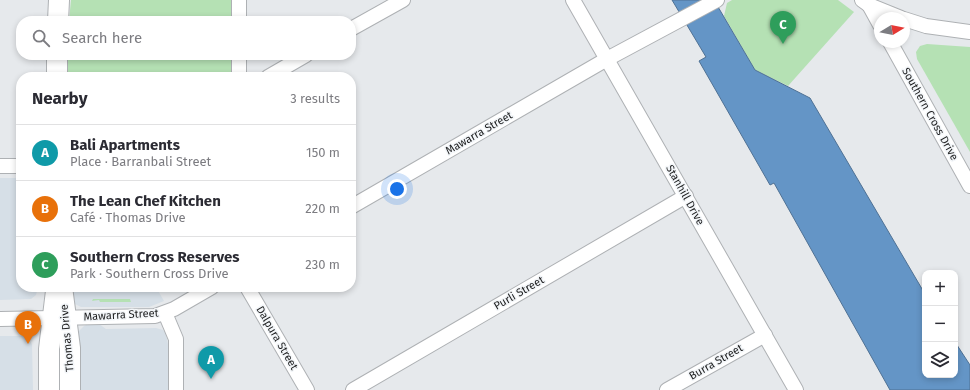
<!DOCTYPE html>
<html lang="en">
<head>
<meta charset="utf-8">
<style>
	:root { --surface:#fff; --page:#f2f2f3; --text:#2b2b33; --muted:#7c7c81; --line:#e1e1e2; --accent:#7c3aed }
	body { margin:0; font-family:"Fira Sans",sans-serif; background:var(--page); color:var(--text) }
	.controls { position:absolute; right:12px; bottom:12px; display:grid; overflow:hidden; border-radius:8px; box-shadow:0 2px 6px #0003 }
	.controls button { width:36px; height:36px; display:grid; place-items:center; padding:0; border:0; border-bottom:1px solid var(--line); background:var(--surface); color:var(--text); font:20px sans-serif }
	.compass { position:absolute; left:874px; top:12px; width:36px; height:36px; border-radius:50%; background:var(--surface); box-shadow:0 2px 6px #0003; rotate:80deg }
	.you { position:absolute; left:397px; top:189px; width:14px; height:14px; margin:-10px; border:3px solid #fff; border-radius:50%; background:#1a73e8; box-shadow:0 0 0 6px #1a73e833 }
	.badge { display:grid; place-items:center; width:26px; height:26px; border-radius:50%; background:var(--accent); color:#fff; font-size:13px; font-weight:700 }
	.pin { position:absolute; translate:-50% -33px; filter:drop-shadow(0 1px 2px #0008) }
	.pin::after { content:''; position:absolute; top:21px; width:14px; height:12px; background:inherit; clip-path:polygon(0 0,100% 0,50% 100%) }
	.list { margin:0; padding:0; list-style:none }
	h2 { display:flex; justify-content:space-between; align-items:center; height:52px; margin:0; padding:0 16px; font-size:17px }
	h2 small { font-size:13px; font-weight:400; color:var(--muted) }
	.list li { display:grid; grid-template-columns:26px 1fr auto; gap:12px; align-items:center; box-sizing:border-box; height:56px; padding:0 16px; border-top:1px solid var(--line) }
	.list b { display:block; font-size:15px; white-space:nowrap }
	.list p { margin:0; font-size:13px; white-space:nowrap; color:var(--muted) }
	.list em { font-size:13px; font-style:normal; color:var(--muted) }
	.icon { flex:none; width:22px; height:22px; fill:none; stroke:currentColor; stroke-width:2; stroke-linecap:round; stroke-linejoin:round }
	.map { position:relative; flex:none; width:970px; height:390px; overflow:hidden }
	.search { position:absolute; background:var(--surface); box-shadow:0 2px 6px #0003; left:16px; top:16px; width:340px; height:44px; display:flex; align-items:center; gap:10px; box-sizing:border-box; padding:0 14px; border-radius:16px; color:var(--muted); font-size:15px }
	.panel { position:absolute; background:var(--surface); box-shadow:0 2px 6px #0003; left:16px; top:72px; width:340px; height:220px; border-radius:16px }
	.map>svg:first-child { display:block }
	.built { fill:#d6dfe7 }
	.green { fill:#b5e1b4 }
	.water { fill:#6495c6; stroke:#4f7194 }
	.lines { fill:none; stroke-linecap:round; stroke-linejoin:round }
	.street-casing { stroke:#aeb1b4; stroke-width:16 }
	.secondary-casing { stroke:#aeb1b4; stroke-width:22 }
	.street { stroke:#fff; stroke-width:14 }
	.secondary { stroke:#fff; stroke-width:20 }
	.labels { text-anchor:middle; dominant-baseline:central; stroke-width:3; stroke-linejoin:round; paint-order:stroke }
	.street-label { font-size:11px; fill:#1d1e1f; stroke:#f3f6f9 }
</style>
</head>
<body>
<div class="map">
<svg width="970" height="390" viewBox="0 0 970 390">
	<rect width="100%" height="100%" fill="#e6e9ec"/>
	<g class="built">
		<polygon points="0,178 21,178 21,287 38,287 36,295 31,299 0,300"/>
		<polygon points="70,287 156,287 164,301 149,307 81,307 73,303"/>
		<polygon points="88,324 99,324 106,329 156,328 163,330 166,334 168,344 168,390 79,390 77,333 84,326"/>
		<polygon points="0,336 25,336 32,344 33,390 0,390"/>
	</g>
	<g class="green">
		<polygon points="71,0 231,0 231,21 69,21"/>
		<polygon points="732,0 838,0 854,12 788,86 755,70 724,16 727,3"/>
		<polygon points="927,44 970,47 970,152 917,59 916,52 920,46"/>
		<rect x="68" y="55" width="163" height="22"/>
		<polygon points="93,299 130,299 131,302 100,302 99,300 92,301"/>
	</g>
	<polygon class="water" points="672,0 714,0 755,70 810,98 925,294 925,375 955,375 955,342 970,365 970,390 890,390 774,183 770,185 699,61 706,57"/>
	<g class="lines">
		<g class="street-casing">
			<g id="street">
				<polyline points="573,0 796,390"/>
				<polyline points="862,0 869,5 901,18"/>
				<polyline points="869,5 880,25"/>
				<polyline points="904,19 926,26 970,32"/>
				<polyline points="239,21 239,0"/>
				<polyline points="351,29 403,0"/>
				<polyline points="890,42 970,186"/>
				<polyline points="239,55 239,77"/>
				<polyline points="268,77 306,55"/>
				<polyline points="0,166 21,166"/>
				<polyline points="351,207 607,59 717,0"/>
				<polyline points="247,287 307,390"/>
				<polyline points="165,313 176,339 176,390"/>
				<polyline points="0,319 155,316 174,309 212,287"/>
				<polyline points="353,390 686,196"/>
				<polyline points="667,390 765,335"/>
			</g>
		</g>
		<g class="secondary-casing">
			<g id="secondary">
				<polyline points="58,21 59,0"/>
				<polyline points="57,55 57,77"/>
				<polyline points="62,287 70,348 70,390"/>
				<polyline points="49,390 49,349 56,291"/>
			</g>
		</g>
		<use href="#street" class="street"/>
		<use href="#secondary" class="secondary"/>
	</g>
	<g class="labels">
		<g class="street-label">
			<text transform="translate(930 114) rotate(61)">Southern Cross Drive</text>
			<text transform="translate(479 133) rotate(-30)">Mawarra Street</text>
			<text transform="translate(685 195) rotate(61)">Stanhill Drive</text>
			<text transform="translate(519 293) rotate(-30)">Purli Street</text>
			<text transform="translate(121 315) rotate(-3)">Mawarra Street</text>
			<text transform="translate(67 338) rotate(-95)">Thomas Drive</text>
			<text transform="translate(277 338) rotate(60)">Dalpura Street</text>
			<text transform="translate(716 362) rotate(-30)">Burra Street</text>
		</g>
	</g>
</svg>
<div class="controls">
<button>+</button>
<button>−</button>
<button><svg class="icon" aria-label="layers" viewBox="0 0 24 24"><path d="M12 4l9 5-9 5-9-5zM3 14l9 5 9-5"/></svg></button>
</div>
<svg class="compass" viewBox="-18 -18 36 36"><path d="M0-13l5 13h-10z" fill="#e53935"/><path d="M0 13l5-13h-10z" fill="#7c7c81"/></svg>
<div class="you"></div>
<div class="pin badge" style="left:211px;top:379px;background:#0f9aa8">A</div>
<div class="pin badge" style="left:28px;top:344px;background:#e8710a">B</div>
<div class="pin badge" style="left:783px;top:44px;background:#2e9e5b">C</div>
<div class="search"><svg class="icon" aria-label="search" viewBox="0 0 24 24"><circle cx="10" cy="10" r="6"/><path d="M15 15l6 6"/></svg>Search here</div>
<section class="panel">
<h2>Nearby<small>3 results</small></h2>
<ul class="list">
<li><span class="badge" style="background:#0f9aa8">A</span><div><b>Bali Apartments</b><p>Place · Barranbali Street</p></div><em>150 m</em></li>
<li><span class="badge" style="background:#e8710a">B</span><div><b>The Lean Chef Kitchen</b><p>Café · Thomas Drive</p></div><em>220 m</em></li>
<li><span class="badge" style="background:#2e9e5b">C</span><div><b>Southern Cross Reserves</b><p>Park · Southern Cross Drive</p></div><em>230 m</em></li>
</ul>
</section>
</div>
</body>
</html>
